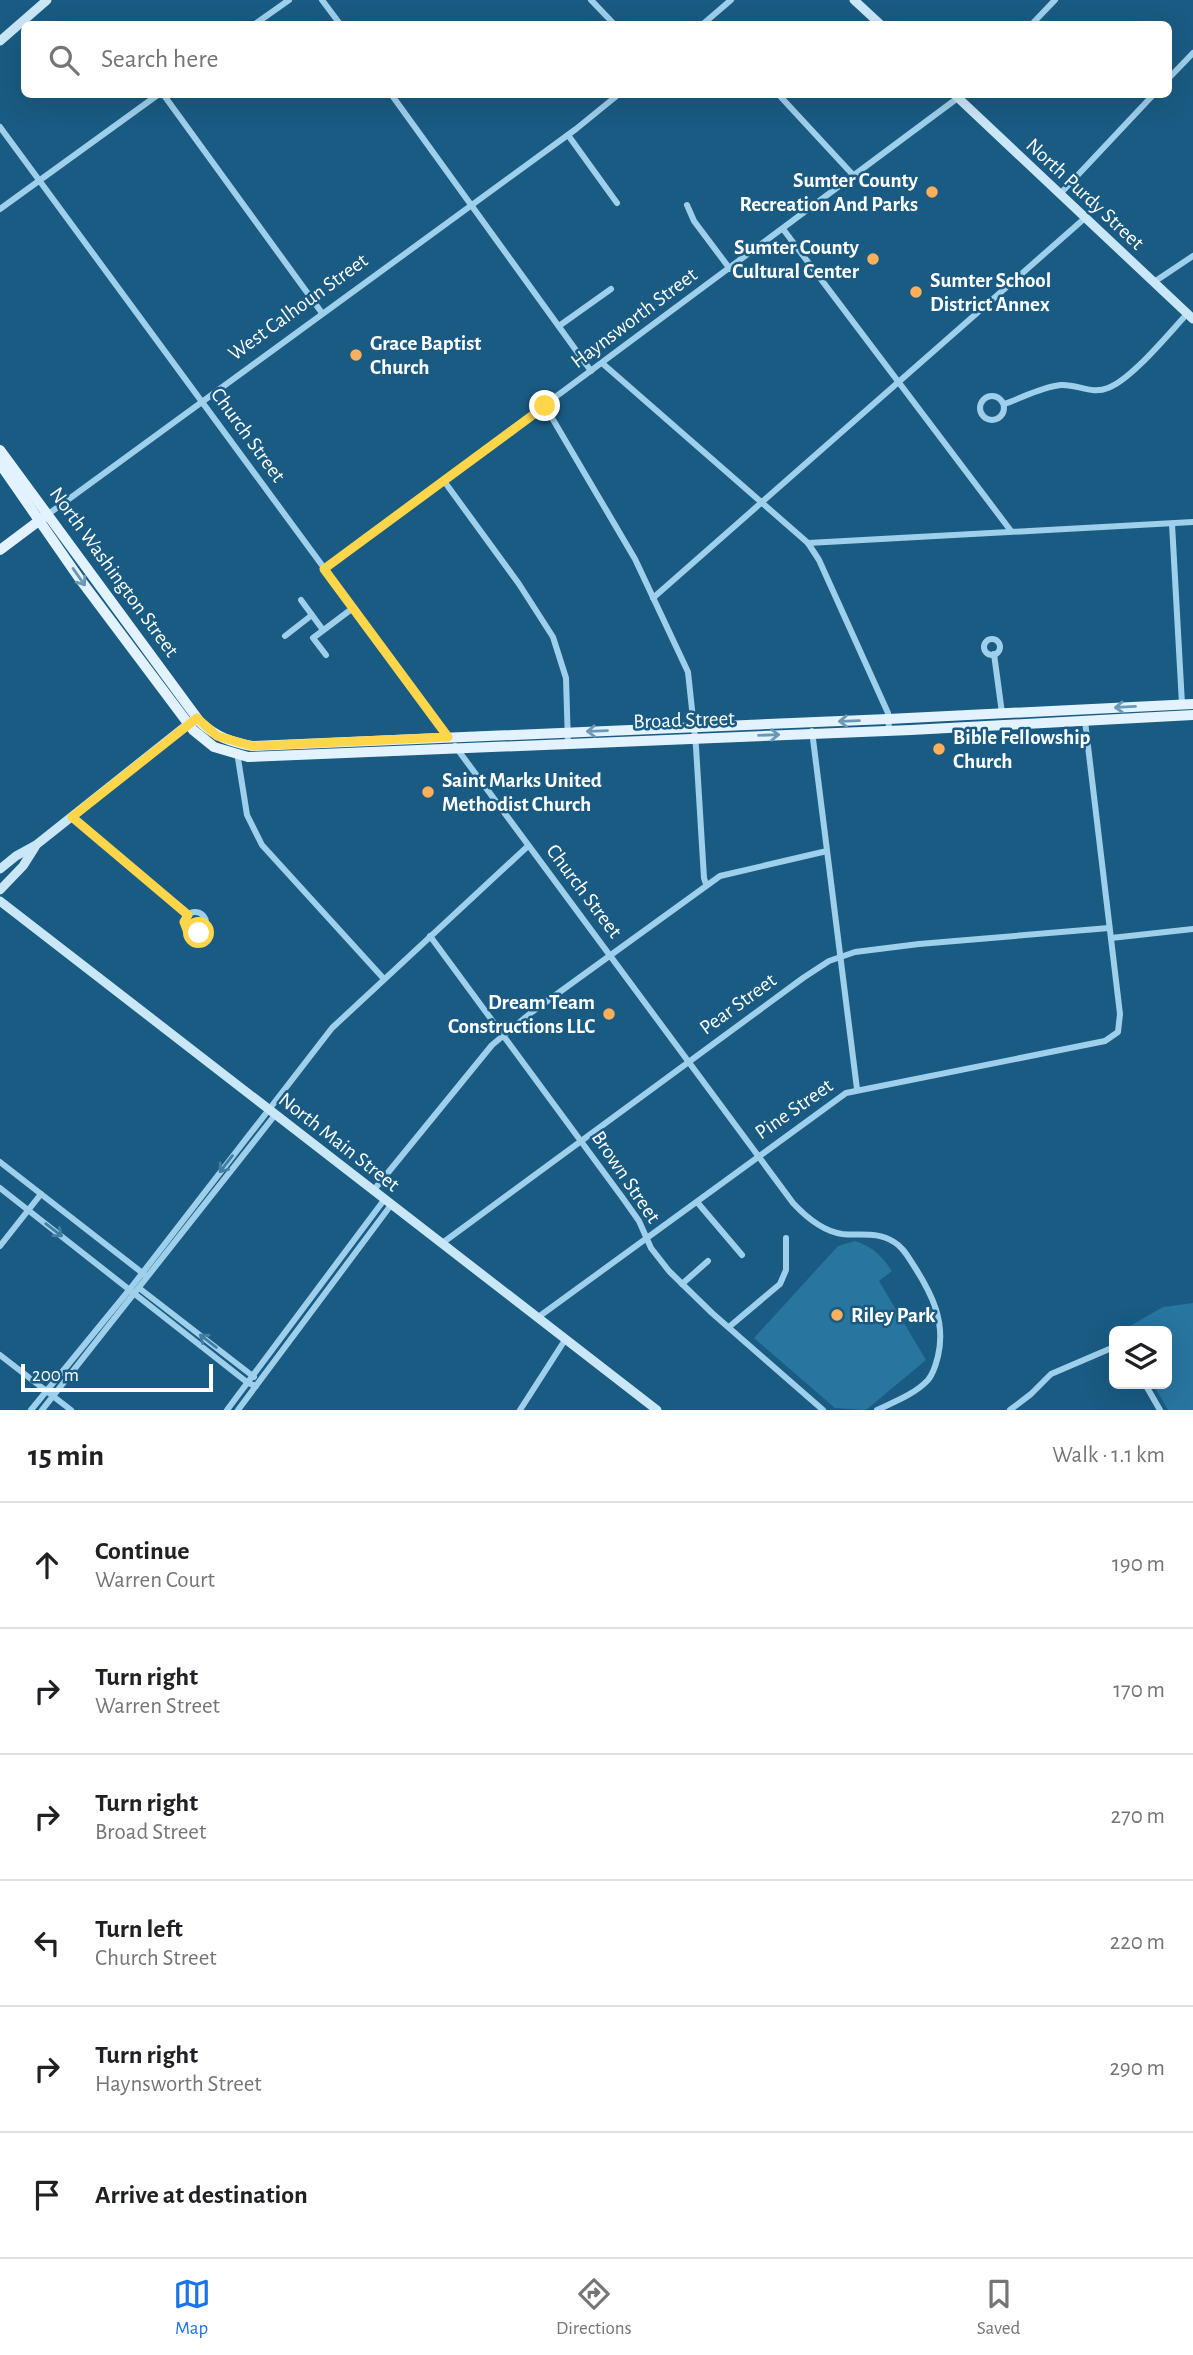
<!DOCTYPE html>
<html lang="en">
<head>
<meta charset="utf-8">
<style>
	:root { --surface:#fff; --page:#f6f6f6; --text:#202124; --muted:#757577; --line:#e0e0e0; --accent:#1a73e8 }
	body { margin:0; font-family:"Alegreya Sans",sans-serif; background:var(--page); color:var(--text) }
	.controls { position:absolute; right:21px; bottom:21px; display:grid; overflow:hidden; border-radius:10px; box-shadow:0 7px 28px #0002 }
	.controls button { width:63px; height:63px; display:grid; place-items:center; padding:0; border:0; border-bottom:2px solid var(--line); background:var(--surface); color:var(--text); font:35px sans-serif }
	.scale { position:absolute; left:21px; bottom:18px; width:192px; box-sizing:border-box; padding-left:7px; border:4px solid #fff; border-top:0; font-size:19px; line-height:24px; white-space:nowrap; color:#fff; -webkit-text-stroke:5px #1a5b83; paint-order:stroke }
	.stop { position:absolute; width:21px; height:21px; margin:-16px; border:5px solid #ffd54a; border-radius:50%; background:#fff }
	.stop.end { background:#ffd54a; border-color:#fff; box-shadow:0 2px 7px #0008 }
	.list { margin:0; padding:0; list-style:none }
	h2 { display:flex; justify-content:space-between; align-items:center; height:91px; margin:0; padding:0 28px; font-size:30px }
	h2 small { font-size:23px; font-weight:400; color:var(--muted) }
	.list li { display:grid; grid-template-columns:46px 1fr auto; gap:21px; align-items:center; box-sizing:border-box; height:126px; padding:0 28px; border-top:2px solid var(--line) }
	.list b { display:block; font-size:26px; white-space:nowrap }
	.list p { margin:0; font-size:23px; white-space:nowrap; color:var(--muted) }
	.list em { font-size:23px; font-style:normal; color:var(--muted) }
	.icon { flex:none; width:38px; height:38px; fill:none; stroke:currentColor; stroke-width:2; stroke-linecap:round; stroke-linejoin:round }
	.map { position:relative; flex:none; width:1193px; height:1410px; overflow:hidden }
	.search { position:absolute; background:var(--surface); box-shadow:0 7px 28px #0002; left:21px; right:21px; top:21px; height:77px; display:flex; align-items:center; gap:18px; box-sizing:border-box; padding:0 24px; border-radius:10px; color:var(--muted); font-size:26px }
	.sheet { height:847px; background:var(--surface) }
	nav { display:flex; justify-content:space-around; align-items:center; box-sizing:border-box; height:98px; border-top:2px solid var(--line); background:var(--surface); font-size:19px; color:var(--muted) }
	nav a { display:grid; justify-items:center; gap:4px }
	nav .on { color:var(--accent) }
	.map>svg:first-child { display:block }
	.green { fill:#2875a0 }
	.lines { fill:none; stroke-linecap:round; stroke-linejoin:round }
	.street { stroke:#9ecfeb; stroke-width:6 }
	.secondary { stroke:#cae7f8; stroke-width:9 }
	.primary { stroke:#e2f3ff; stroke-width:10 }
	.oneway { stroke:#6a98b5 }
	.oneway2 { stroke:#427ea2 }
	.route { stroke:#ffd54a; stroke-width:9 }
	.poi-dot { fill:#feaf59; stroke:#1a5b83; stroke-width:2.5 }
	.labels { text-anchor:middle; dominant-baseline:central; stroke-width:5; stroke-linejoin:round; paint-order:stroke }
	.poi-label { font-size:21px; font-weight:bold; fill:#fff; stroke:#1a5b83; text-anchor:start }
	.street-label { font-size:21px; fill:#fff; stroke:#1a5b83 }
</style>
</head>
<body>
<div class="map">
<svg width="1193" height="1410" viewBox="0 0 1193 1410">
	<rect width="100%" height="100%" fill="#1a5b83"/>
	<g class="green">
		<path d="M855,1241c18,6 26,14 37,30l-13,10 47,79 -60,50 -31,-2 -81,-70 84,-92z"/>
		<polygon points="1193,1303 1193,1410 1168,1410 1153,1384 1167,1384 1167,1331 1123,1330 1163,1307"/>
	</g>
	<g class="lines">
		<g class="street">
			<polyline points="322,0 340,24"/>
			<polyline points="591,0 614,24"/>
			<polyline points="255,24 289,0"/>
			<polyline points="703,24 731,0"/>
			<polyline points="1032,24 1055,0"/>
			<polyline points="1168,79 1193,53"/>
			<polyline points="163,94 322,313"/>
			<polyline points="391,94 591,371"/>
			<polyline points="778,94 854,176"/>
			<polyline points="0,127 449,738"/>
			<polyline points="568,135 617,203"/>
			<polyline points="1060,194 1154,94"/>
			<polyline points="687,205 694,221 730,269"/>
			<polyline points="0,209 159,94"/>
			<polyline points="783,229 1011,531"/>
			<polyline points="1154,282 1193,256"/>
			<polyline points="559,326 611,289"/>
			<polyline points="602,363 808,543 819,560 888,713 889,730"/>
			<circle cx="992" cy="408" r="12"/>
			<path d="M1004,404c18,-6 37,-17 57,-19 17,-1 30,10 47,3 24,-9 61,-55 79,-74"/>
			<polyline points="545,406 635,559 688,672 696,747 704,878 706,884"/>
			<polyline points="444,481 519,584 553,637 566,678 568,744"/>
			<polyline points="47,515 576,129 619,94"/>
			<polyline points="1172,524 1182,704"/>
			<polyline points="808,543 1193,522"/>
			<polyline points="324,569 963,94"/>
			<polyline points="653,598 1085,218"/>
			<polyline points="301,600 323,630"/>
			<polyline points="285,636 312,615"/>
			<circle cx="992" cy="647" r="8"/>
			<polyline points="994,654 1002,713"/>
			<polyline points="326,655 313,638 353,608"/>
			<polyline points="812,731 857,1089"/>
			<path d="M455,746l338,457c13,14 29,28 49,31 18,2 35,-3 52,8 9,5 14,15 20,24 18,28 32,56 24,90 -2,8 -4,17 -10,24 -13,14 -34,22 -51,30"/>
			<polyline points="237,752 247,815 262,845 384,979"/>
			<polyline points="72,817 188,915"/>
			<circle cx="195" cy="923" r="11"/>
			<polyline points="430,936 622,1197 639,1221 651,1248 669,1271 712,1313 823,1410"/>
			<polyline points="1111,938 1193,929"/>
			<polyline points="0,1162 145,1275"/>
			<polyline points="0,1188 248,1383 256,1386"/>
			<polyline points="373,1191 492,1045 532,1012 720,876 827,851"/>
			<polyline points="697,1202 742,1255"/>
			<polyline points="441,1244 803,978 829,961 855,952 919,944 1109,928"/>
			<polyline points="0,1246 41,1194"/>
			<polyline points="682,1284 708,1261"/>
			<polyline points="139,1288 254,1377"/>
			<polyline points="537,1318 846,1093 1105,1041 1118,1032 1120,1014 1085,721"/>
			<polyline points="729,1327 780,1284 786,1270 786,1238"/>
			<polyline points="0,1355 71,1410"/>
			<polyline points="1145,1384 1160,1410"/>
			<polyline points="31,1410 130,1289 332,1028 528,846"/>
			<polyline points="42,1410 275,1115"/>
			<polyline points="227,1410 384,1200"/>
			<polyline points="238,1410 391,1205"/>
			<polyline points="520,1410 565,1340"/>
			<polyline points="1010,1410 1031,1394 1051,1374 1114,1347"/>
		</g>
		<g class="secondary">
			<polyline points="854,0 880,24"/>
			<polyline points="0,41 47,0"/>
			<polyline points="954,94 1193,319"/>
			<polyline points="0,869 16,856 36,845 192,721"/>
			<polyline points="0,890 23,866 35,847"/>
			<polyline points="0,901 657,1410"/>
		</g>
		<g class="primary">
			<path d="M0,450l200,272c16,15 31,20 52,24l636,-27 305,-15"/>
			<polyline points="0,464 79,578 193,730 214,747 248,757 911,730 1193,715"/>
			<polyline points="0,550 44,517"/>
		</g>
	</g>
	<defs><path id="oneway-shaft" d="M-6 0H5M1.5-3L5.5 0L1.5 3" fill="none" stroke-width="1.6" stroke-linecap="round" stroke-linejoin="round" transform="scale(1.75)"/></defs>
	<g class="oneway">
		<use href="#oneway-shaft" transform="translate(79 577) rotate(55)"/>
		<use href="#oneway-shaft" transform="translate(1125 707) rotate(177)"/>
		<use href="#oneway-shaft" transform="translate(849 721) rotate(178)"/>
		<use href="#oneway-shaft" transform="translate(597 731) rotate(178)"/>
		<use href="#oneway-shaft" transform="translate(769 735) rotate(-2)"/>
	</g>
	<g class="oneway2">
		<use href="#oneway-shaft" transform="translate(226 1164) rotate(128)"/>
		<use href="#oneway-shaft" transform="translate(54 1230) rotate(38)"/>
		<use href="#oneway-shaft" transform="translate(208 1341) rotate(-142)"/>
	</g>
	<g class="lines">
		<polyline class="route" points="199,933 187,930 184,922 188,915 72,817 197,718 217,736 252,746 448,737 324,569 545,406"/>
	</g>
	<g class="poi-dot">
		<circle cx="932" cy="192" r="7"/>
		<circle cx="873" cy="259" r="7"/>
		<circle cx="916" cy="292" r="7"/>
		<circle cx="356" cy="355" r="7"/>
		<circle cx="939" cy="749" r="7"/>
		<circle cx="428" cy="792" r="7"/>
		<circle cx="609" cy="1014" r="7"/>
		<circle cx="837" cy="1315" r="7"/>
	</g>
	<g class="labels">
		<g class="poi-label">
			<text x="918" y="180" text-anchor="end">Sumter County<tspan x="918" dy="24">Recreation And Parks</tspan></text>
			<text x="859" y="247" text-anchor="end">Sumter County<tspan x="859" dy="24">Cultural Center</tspan></text>
			<text x="930" y="280">Sumter School<tspan x="930" dy="24">District Annex</tspan></text>
			<text x="370" y="343">Grace Baptist<tspan x="370" dy="24">Church</tspan></text>
			<text x="953" y="737">Bible Fellowship<tspan x="953" dy="24">Church</tspan></text>
			<text x="442" y="780">Saint Marks United<tspan x="442" dy="24">Methodist Church</tspan></text>
			<text x="595" y="1002" text-anchor="end">Dream Team<tspan x="595" dy="24">Constructions LLC</tspan></text>
			<text x="851" y="1315">Riley Park</text>
		</g>
		<g class="street-label">
			<text transform="translate(1085 194) rotate(43)">North Purdy Street</text>
			<text transform="translate(298 307) rotate(-36)">West Calhoun Street</text>
			<text transform="translate(634 318) rotate(-37)">Haynsworth Street</text>
			<text transform="translate(248 435) rotate(54)">Church Street</text>
			<text transform="translate(114 572) rotate(54)">North Washington Street</text>
			<text transform="translate(684 720) rotate(-2)">Broad Street</text>
			<text transform="translate(584 891) rotate(53)">Church Street</text>
			<text transform="translate(738 1004) rotate(-36)">Pear Street</text>
			<text transform="translate(794 1109) rotate(-35)">Pine Street</text>
			<text transform="translate(339 1142) rotate(38)">North Main Street</text>
			<text transform="translate(626 1177) rotate(56)">Brown Street</text>
		</g>
	</g>
</svg>
<div class="controls">
<button><svg class="icon" aria-label="layers" viewBox="0 0 24 24"><path d="M12 4l9 5-9 5-9-5zM3 14l9 5 9-5"/></svg></button>
</div>
<div class="scale">200 m</div>
<div class="stop" style="left:199px;top:933px"></div>
<div class="stop end" style="left:545px;top:406px"></div>
<div class="search"><svg class="icon" aria-label="search" viewBox="0 0 24 24"><circle cx="10" cy="10" r="6"/><path d="M15 15l6 6"/></svg>Search here</div>
</div>
<section class="sheet">
<h2>15 min<small>Walk · 1.1 km</small></h2>
<ul class="list">
<li><svg class="icon" aria-label="ahead" viewBox="0 0 24 24"><path d="M12 20V5M6 11l6-6 6 6"/></svg><div><b>Continue</b><p>Warren Court</p></div><em>190 m</em></li>
<li><svg class="icon" aria-label="right" viewBox="0 0 24 24"><path d="M7 20v-9h11M14 6l5 5-5 5"/></svg><div><b>Turn right</b><p>Warren Street</p></div><em>170 m</em></li>
<li><svg class="icon" aria-label="right" viewBox="0 0 24 24"><path d="M7 20v-9h11M14 6l5 5-5 5"/></svg><div><b>Turn right</b><p>Broad Street</p></div><em>270 m</em></li>
<li><svg class="icon" aria-label="left" viewBox="0 0 24 24"><path d="M17 20v-9H6M10 6l-5 5 5 5"/></svg><div><b>Turn left</b><p>Church Street</p></div><em>220 m</em></li>
<li><svg class="icon" aria-label="right" viewBox="0 0 24 24"><path d="M7 20v-9h11M14 6l5 5-5 5"/></svg><div><b>Turn right</b><p>Haynsworth Street</p></div><em>290 m</em></li>
<li><svg class="icon" aria-label="arrive" viewBox="0 0 24 24"><path d="M6 21V4h12l-3 4 3 4H6"/></svg><div><b>Arrive at destination</b></div></li>
</ul>
</section>
<nav>
<a class="on"><svg class="icon" aria-label="map" viewBox="0 0 24 24"><path d="M3 6l6-2 6 2 6-2v14l-6 2-6-2-6 2zM9 4v14M15 6v14"/></svg>Map</a>
<a><svg class="icon" aria-label="directions" viewBox="0 0 24 24"><path d="M12 3l9 9-9 9-9-9zM9 14v-3h6M13 9l2 2-2 2"/></svg>Directions</a>
<a><svg class="icon" aria-label="saved" viewBox="0 0 24 24"><path d="M7 4h10v16l-5-4-5 4z"/></svg>Saved</a>
</nav>
</body>
</html>
